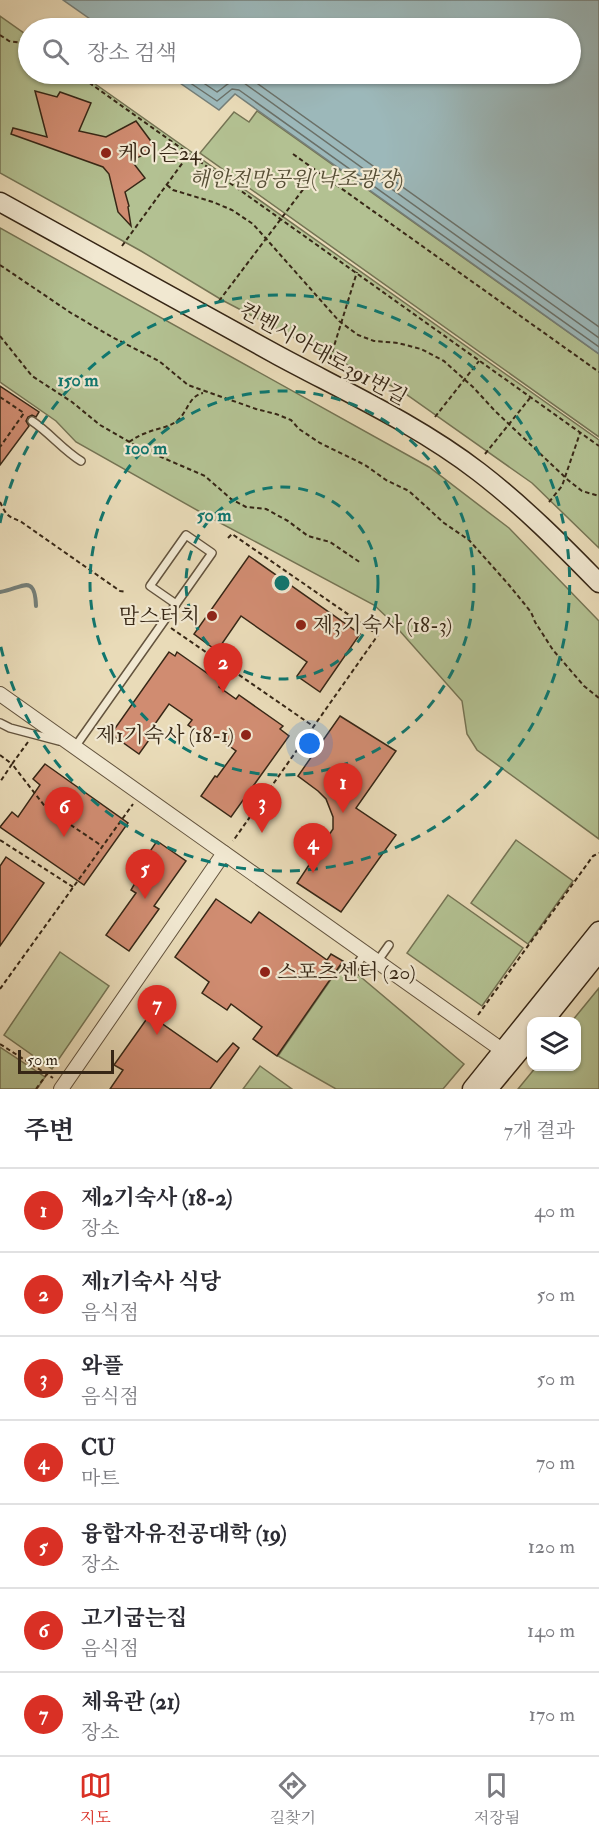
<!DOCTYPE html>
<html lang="ko">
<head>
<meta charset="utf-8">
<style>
	:root { --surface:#fff; --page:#f7f7f7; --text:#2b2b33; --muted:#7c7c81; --line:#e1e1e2; --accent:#d93025 }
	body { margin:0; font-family:"IM FELL Double Pica","Noto Serif KR",serif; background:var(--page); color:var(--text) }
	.controls { position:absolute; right:18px; bottom:18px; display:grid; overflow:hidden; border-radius:12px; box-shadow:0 2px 4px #0004 }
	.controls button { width:54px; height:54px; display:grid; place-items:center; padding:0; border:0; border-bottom:2px solid var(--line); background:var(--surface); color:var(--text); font:30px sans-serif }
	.scale { position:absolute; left:18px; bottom:15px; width:96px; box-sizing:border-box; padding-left:6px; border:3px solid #372716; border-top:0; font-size:16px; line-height:21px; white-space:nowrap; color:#372716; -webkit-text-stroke:4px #f1e8d1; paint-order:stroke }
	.you { position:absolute; left:310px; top:744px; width:21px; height:21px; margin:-15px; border:4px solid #fff; border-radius:50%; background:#1a73e8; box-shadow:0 0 0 9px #1a73e833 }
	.badge { display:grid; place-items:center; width:39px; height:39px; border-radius:50%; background:var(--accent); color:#fff; font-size:20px; font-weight:700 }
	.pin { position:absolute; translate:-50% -50px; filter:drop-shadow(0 2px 3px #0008) }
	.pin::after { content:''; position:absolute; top:32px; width:21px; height:18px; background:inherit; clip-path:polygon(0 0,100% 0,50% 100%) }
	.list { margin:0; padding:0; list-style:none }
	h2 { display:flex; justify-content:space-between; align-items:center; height:78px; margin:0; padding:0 24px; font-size:26px }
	h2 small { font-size:20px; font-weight:400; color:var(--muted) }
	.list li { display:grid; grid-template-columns:39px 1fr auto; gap:18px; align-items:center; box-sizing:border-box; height:84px; padding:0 24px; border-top:2px solid var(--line) }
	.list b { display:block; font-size:22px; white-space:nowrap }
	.list p { margin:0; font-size:20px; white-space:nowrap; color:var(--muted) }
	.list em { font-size:20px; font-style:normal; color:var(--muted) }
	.icon { flex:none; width:33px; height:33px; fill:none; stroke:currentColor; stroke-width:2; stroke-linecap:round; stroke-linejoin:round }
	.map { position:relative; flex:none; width:599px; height:1089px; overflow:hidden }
	.search { position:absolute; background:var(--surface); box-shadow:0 2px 4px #0004; left:18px; right:18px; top:18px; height:66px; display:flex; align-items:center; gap:15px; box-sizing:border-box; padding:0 21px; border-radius:33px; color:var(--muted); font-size:22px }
	.sheet { height:666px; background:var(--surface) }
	nav { display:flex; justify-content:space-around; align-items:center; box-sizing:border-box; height:84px; border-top:2px solid var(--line); background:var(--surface); font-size:16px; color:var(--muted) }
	nav a { display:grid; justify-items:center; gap:3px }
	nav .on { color:var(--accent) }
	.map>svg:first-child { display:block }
	.green { fill:#b3c192; stroke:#757454; stroke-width:1.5 }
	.water { fill:#9cb8ba; stroke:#747e78; stroke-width:1.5 }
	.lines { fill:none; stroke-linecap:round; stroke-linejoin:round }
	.shore { stroke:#6a7068; stroke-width:1.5 }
	.stream { stroke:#747e78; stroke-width:4 }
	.building { fill:#d08c71; stroke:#372716; stroke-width:1.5 }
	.lane-casing { stroke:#64543e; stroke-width:10 }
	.street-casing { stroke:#64543e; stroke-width:16 }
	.secondary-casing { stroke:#372716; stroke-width:21 }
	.path { stroke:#372716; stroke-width:2; stroke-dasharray:4.5 3; stroke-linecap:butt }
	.lane { stroke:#f1e8d1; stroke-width:7 }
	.street { stroke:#f1e8d1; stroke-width:14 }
	.secondary { stroke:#f1e8d1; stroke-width:18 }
	.ring { fill:none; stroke:#0f766e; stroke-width:3; stroke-dasharray:10 8 }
	.poi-dot { fill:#8f2418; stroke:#f1e8d1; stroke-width:2 }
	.labels { text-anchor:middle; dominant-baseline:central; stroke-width:4.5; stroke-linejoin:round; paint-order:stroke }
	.poi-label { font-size:21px; fill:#372716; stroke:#f1e8d1; text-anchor:start }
	.park-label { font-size:21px; font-style:italic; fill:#564e35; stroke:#f1e8d1 }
	.street-label { font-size:21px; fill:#372716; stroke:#f1e8d1 }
	.centre { fill:#0f766e; stroke:#f1e8d1; stroke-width:3 }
	.ring-label { font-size:18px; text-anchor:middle; font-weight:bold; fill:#0f766e; stroke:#f1e8d1; stroke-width:4.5; stroke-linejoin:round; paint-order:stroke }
</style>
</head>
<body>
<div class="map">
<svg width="599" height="1089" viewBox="0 0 599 1089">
	<rect width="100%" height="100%" fill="#e9dbb8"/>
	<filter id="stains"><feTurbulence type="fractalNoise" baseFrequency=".00333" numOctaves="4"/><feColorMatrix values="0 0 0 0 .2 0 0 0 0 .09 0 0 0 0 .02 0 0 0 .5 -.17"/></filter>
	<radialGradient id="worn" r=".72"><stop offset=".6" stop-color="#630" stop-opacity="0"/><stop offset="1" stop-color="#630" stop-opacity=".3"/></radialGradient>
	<g class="green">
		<polygon points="0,16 28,36 28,74 81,74 599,440 599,548 532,483 400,390 329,356 222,300 141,251 0,173"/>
		<polygon points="257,111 599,354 599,437 200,153 234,112 249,122"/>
		<polygon points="0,228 429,467 509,528 599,621 599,839 477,750 467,734 462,701 391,621 374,605 211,518 76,442 56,421 0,382"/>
		<polygon points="516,840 573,881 528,944 471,903"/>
		<polygon points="448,895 523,948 482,1006 407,953"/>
		<polygon points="60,952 109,986 52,1069 4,1035"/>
		<polygon points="343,962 464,1064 443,1089 336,1089 278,1056"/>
		<polygon points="599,988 599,1089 518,1089 536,1067 576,1066 576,1022 572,1021"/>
		<polygon points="0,1047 45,1077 37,1089 0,1089"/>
		<polygon points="260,1066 292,1089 243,1089"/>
	</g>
	<polygon class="water" points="63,0 599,0 599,354 235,94 219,110 167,74 570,74 570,28 103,28"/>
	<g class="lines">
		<g class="shore">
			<polyline points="177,74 217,101 232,89 239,90 599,347"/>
			<path d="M190,74l27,18c10,-6 14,-15 27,-9l355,255"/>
			<polyline points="244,74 599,327"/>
		</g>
		<path class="stream" d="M0,592c21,-3 35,-20 36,14"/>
	</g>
	<g class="building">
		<polygon points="35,91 57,97 60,92 91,103 79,131 106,137 136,121 153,144 156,150 131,160 145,178 125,192 129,206 128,207 131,226 118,212 109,174 103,167 11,134 13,128 47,137"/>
		<polygon points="0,386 39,412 36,417 32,415 28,417 26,421 29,426 0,465"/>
		<polygon points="249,556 360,634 320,692 297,676 307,662 241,616 217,651 194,634"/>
		<polygon points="169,652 175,656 177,652 221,683 219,687 236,699 239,695 283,726 280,729 289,736 231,817 201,796 215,776 217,777 236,751 214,735 210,740 188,725 192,720 169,704 150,731 154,733 139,754 111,734"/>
		<polygon points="340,716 396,751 356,808 396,835 341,912 297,883 333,829 333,817 326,799 318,791 298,776"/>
		<polygon points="45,764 128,823 84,885 0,827 12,812 18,817 40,785 33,779"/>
		<polygon points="157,841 186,861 154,906 159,909 129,951 106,935 136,893 131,890 138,878 134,875"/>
		<polygon points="6,857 44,883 0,946 0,866"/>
		<polygon points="216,899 251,923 259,912 327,960 331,954 343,961 277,1056 253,1039 262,1027 231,1004 227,1010 202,993 209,982 175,957"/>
		<polygon points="158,1003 166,1009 157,1020 217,1062 233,1043 239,1048 210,1089 110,1089 123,1070 114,1065"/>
	</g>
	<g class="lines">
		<g class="lane-casing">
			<g id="lane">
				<path d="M32,421c18,12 31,29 49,40"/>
				<polygon points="186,535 212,553 176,604 150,586"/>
				<polyline points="0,723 10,728 59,741"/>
				<polyline points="75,747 176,604"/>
				<polyline points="377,962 389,945"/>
				<polyline points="350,974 365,953"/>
			</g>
		</g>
		<g class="street-casing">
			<g id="street">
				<polyline points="0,694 502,1050"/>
				<polyline points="61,1089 224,853"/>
			</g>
		</g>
		<g class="secondary-casing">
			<g id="secondary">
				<path d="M0,202c93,51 185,103 279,154 67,36 139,69 200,116 43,33 82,72 120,111"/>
				<polyline points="543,1022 599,952"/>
				<polyline points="472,1089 599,931"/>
				<polyline points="488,1089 532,1036"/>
			</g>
		</g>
		<g class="path">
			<polyline points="0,35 9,41 28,44"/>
			<polyline points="77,74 599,446"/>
			<polyline points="293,154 599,372"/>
			<polyline points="167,185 173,190 213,202 232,210 253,224 339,321 358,335 374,341 398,343 421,349 444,361 473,387 495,411 568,480 582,491 599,496"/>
			<polyline points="122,246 189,154"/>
			<polyline points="0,265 71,313 112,337 159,361 188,385 256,409 276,414 291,420 299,429 320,443 365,465 386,480 409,491 444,523 469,540 509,585 531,612 535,622 553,650 584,686 599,698"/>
			<polyline points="219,301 317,171"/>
			<polyline points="0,336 32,376 72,402 100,425 138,447 205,476 231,499 246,507 266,509 288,521 308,536 330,542 361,563"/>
			<polyline points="330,359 357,272"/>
			<polyline points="0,397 24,413 0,447"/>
			<polyline points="435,417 479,361"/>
			<path d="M129,442c6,-4 11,-7 17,-9 11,-5 23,-5 32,-13 10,-9 11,-24 25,-27"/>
			<polyline points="485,454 530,398"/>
			<path d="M0,502c6,12 6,14 20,19l100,70 6,1"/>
			<polyline points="549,502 562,486 580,433"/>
			<polyline points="228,538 232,534 378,635 233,841"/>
			<polyline points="171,628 313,726"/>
			<polyline points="28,742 12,764 47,809 102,846"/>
			<polyline points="0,755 12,764 0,782"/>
			<polyline points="0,840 73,887"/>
			<polyline points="0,989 133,804"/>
			<polyline points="478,1015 593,856 599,853"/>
			<polyline points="0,1044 53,1078"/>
			<polyline points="36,1089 47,1074"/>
		</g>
		<use href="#lane" class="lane"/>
		<use href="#street" class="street"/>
		<use href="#secondary" class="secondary"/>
	</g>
	<g class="ring">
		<circle cx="282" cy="583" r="96"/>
		<circle cx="282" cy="583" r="192"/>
		<path d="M0 523A288 288 0 1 1 0 643"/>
	</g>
	<g class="poi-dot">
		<circle cx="106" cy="153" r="6"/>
		<circle cx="212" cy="616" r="6"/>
		<circle cx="301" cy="625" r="6"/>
		<circle cx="246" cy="735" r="6"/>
		<circle cx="265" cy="972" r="6"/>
	</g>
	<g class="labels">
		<g class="poi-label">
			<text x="118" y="153">케이슨24</text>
			<text x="200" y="616" text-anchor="end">맘스터치</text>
			<text x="313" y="625">제3기숙사 (18-3)</text>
			<text x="234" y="735" text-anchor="end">제1기숙사 (18-1)</text>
			<text x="277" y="972">스포츠센터 (20)</text>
		</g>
		<g class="park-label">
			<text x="296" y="179">해안전망공원(낙조광장)</text>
		</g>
		<g class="street-label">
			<text transform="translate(323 354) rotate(29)">컨벤시아대로391번길</text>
		</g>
	</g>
	<circle cx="282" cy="583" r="9" class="centre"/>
	<g class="ring-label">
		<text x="78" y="386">150 m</text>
		<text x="146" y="454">100 m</text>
		<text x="214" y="521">50 m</text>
	</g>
	<rect width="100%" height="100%" filter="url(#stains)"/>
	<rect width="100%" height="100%" fill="url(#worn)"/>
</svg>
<div class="controls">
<button><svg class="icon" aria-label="layers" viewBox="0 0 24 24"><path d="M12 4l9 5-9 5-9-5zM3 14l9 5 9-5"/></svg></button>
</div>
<div class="scale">50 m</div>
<div class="you"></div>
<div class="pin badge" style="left:343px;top:813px">1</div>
<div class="pin badge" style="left:223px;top:693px">2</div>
<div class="pin badge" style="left:262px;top:833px">3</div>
<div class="pin badge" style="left:313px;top:873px">4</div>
<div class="pin badge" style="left:145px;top:899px">5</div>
<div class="pin badge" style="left:64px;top:837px">6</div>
<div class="pin badge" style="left:157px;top:1035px">7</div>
<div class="search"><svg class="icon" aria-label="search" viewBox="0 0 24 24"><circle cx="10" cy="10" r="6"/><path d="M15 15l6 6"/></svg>장소 검색</div>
</div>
<section class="sheet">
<h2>주변<small>7개 결과</small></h2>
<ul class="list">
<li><span class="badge">1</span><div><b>제2기숙사 (18-2)</b><p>장소</p></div><em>40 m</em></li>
<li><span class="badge">2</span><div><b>제1기숙사 식당</b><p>음식점</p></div><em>50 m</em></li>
<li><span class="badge">3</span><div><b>와플</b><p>음식점</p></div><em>50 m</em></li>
<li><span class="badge">4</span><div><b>CU</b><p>마트</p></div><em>70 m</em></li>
<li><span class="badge">5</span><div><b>융합자유전공대학 (19)</b><p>장소</p></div><em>120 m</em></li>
<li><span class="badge">6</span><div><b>고기굽는집</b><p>음식점</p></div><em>140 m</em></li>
<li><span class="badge">7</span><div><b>체육관 (21)</b><p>장소</p></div><em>170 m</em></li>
</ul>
</section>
<nav>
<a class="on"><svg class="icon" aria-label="map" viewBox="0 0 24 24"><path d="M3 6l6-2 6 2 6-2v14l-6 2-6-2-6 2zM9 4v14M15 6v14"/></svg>지도</a>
<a><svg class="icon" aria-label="directions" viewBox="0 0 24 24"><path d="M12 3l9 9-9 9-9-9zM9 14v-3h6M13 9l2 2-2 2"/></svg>길찾기</a>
<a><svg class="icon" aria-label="saved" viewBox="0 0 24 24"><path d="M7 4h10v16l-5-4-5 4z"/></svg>저장됨</a>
</nav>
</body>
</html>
